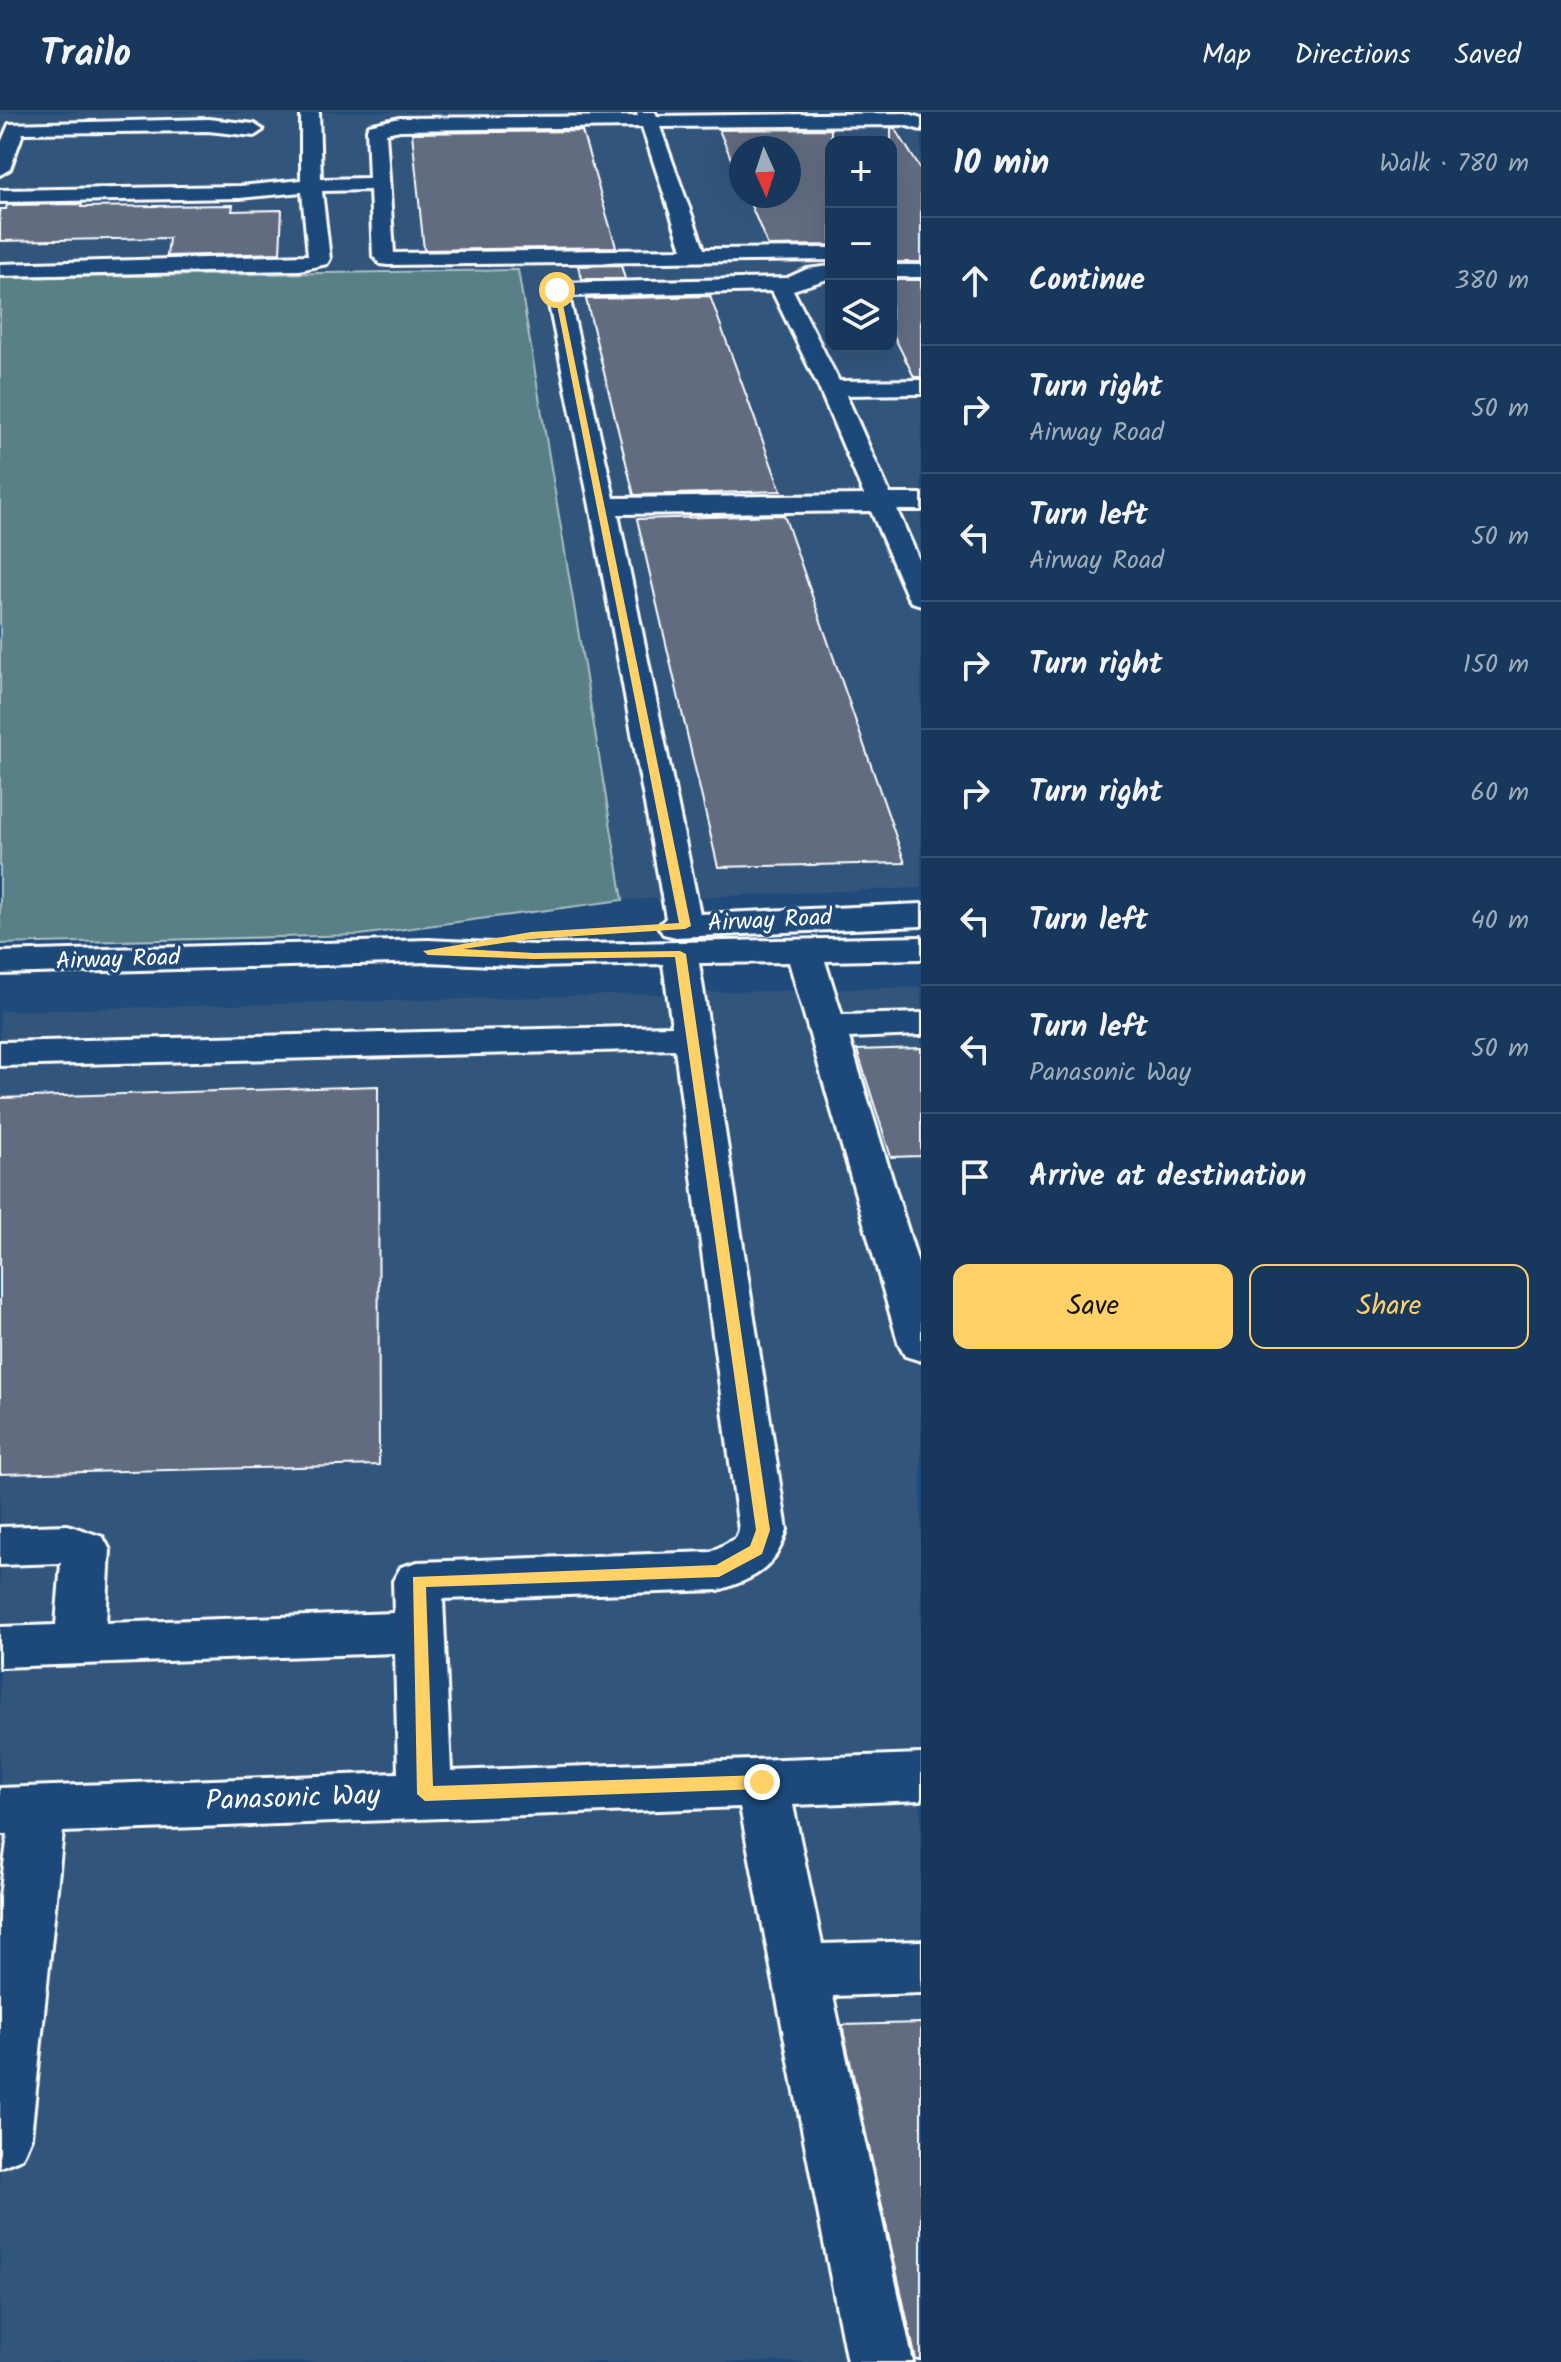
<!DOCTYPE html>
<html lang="en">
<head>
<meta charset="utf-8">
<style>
	:root { --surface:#17385c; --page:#244365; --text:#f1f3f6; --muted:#9eacbb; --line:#365272; --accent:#ffd166 }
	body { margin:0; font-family:Kalam,sans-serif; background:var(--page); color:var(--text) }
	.controls { position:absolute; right:24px; top:24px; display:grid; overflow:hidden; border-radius:16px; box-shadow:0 8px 32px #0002 }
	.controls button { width:72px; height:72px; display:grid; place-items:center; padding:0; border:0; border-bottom:2px solid var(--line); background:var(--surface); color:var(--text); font:40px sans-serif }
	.compass { position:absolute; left:729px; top:24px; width:72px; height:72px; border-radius:50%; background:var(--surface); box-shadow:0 8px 32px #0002; rotate:177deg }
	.stop { position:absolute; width:24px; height:24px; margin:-18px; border:6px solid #ffd166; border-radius:50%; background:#fff }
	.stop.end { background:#ffd166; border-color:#fff; box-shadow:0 2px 8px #0008 }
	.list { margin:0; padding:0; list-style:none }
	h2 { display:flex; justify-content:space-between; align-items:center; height:104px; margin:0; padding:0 32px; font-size:34px }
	h2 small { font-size:26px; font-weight:400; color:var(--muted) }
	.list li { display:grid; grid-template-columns:52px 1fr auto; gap:24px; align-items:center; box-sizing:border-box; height:128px; padding:0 32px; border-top:2px solid var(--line) }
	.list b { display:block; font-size:30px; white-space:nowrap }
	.list p { margin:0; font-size:26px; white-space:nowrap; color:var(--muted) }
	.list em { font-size:26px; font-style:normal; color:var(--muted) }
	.actions { display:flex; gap:16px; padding:24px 32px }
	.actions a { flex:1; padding:18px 0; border:2px solid var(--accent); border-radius:16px; text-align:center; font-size:28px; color:var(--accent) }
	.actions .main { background:var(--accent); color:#111 }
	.icon { flex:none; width:44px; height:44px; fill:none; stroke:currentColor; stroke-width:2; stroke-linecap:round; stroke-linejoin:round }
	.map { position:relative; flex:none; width:921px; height:2250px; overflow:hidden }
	header { display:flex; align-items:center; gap:48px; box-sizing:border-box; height:112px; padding:0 40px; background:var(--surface); border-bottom:2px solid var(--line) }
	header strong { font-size:38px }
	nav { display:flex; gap:44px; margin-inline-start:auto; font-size:28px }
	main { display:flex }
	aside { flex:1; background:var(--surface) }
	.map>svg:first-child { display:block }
	.built { fill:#33547c; fill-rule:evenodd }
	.green { fill:#598086; stroke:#acc0c2; stroke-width:2 }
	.building { fill:#626c81; stroke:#fff; stroke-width:2 }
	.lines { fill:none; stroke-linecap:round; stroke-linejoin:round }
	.minor-casing { stroke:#fff; stroke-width:6 }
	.minor { fill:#1f4a7a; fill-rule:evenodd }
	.route { fill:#ffd166 }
	.labels { text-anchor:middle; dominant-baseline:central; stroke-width:7; stroke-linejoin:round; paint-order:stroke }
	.street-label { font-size:24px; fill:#fff; stroke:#1f4a7a }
	.near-street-label { font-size:28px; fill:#fff; stroke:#1f4a7a }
</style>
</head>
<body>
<header>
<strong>Trailo</strong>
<nav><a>Map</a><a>Directions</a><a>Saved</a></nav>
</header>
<main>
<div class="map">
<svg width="921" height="2250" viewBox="0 0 921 2250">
	<rect width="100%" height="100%" fill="#1f4a7a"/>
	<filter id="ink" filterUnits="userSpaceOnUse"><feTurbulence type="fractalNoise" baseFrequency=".0125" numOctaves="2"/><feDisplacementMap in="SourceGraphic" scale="16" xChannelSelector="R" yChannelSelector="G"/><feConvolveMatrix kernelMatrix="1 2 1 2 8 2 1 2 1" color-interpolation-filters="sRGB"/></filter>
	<g filter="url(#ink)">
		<g class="built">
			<path d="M0,0h921v776l-298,12 -105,-630 -518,8zM831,30h60v204h-60zM741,36h48v48h-48z"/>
			<polygon points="921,875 921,2250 0,2250 0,899"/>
		</g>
		<polygon class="green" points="518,158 623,788 360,823 0,832 0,166"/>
		<g class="building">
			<polygon points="891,16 895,16 921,58 921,150 891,150"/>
			<polygon points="831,17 831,133 768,134 747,84 789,84 789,36 741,36 741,70 719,18"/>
			<polygon points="582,19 616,135 424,138 412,21"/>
			<polygon points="82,92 81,95 233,93 232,99 282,98 280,141 167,144 169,126 0,129 0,97 6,97 7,93"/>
			<polygon points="621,153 625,167 582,167 578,154"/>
			<polygon points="891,168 921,168 921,265 914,265 891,218"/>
			<polygon points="710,184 781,379 634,383 586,187"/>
			<polygon points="784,403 905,751 718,755 637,407"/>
			<polygon points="921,936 921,1044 891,1045 857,938"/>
			<polygon points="378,974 379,1353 0,1362 0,986"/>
			<polygon points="921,1911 921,2248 916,2248 842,1913"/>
		</g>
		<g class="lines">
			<g class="minor-casing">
				<g id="minor">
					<path d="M301,0h18l2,67 48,-1 -2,-49 2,-4 31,-7 238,-2 -1,-4h18l2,4 249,-3 15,5v12l-17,-5 -244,2 44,122 127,-1v12l-443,5 -8,-1 -7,-8 -3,-66 -48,1 8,68 -3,5 -27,6 -300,6v-12l308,-9 -6,-63 -62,6 -240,4v-12l240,-4 61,-6zM642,15l40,122 -288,4 -8,-120 14,-3z"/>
					<polygon points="208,7 254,12 263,18 254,24 208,19 23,21 10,57 0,63 0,33 9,12"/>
					<rect x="891" y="153" width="30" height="12"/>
					<path d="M831,154v12l-38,12 46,91 82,-1v14l-75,1 44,99h31v16h-24l24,54v41l-10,-3 -4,-6 -36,-85 -253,3 82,400 221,-10v22l-245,11 -13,-3 -5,-8 8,-8 -76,-412 -44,-216 11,-7 230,-5 20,-9zM772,179l47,97 45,107 -250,3 -45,-202z"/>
					<path d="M921,825v22l-96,2 17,54 79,-2v22l-72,3 72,235v88l-16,-5 -6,-11 -110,-383 -90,1 88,567c-12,38 -30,48 -68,60l-276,9 8,172 470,-17v46l-128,5 29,139 99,-3v52l-88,3 80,366h-66l-107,-555 -677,25 -32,305 -9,21 -22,9v-271l8,-62h-8v-46l398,-15 -3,-120 -395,14v-40l56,-2 5,-62 -61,2v-38l68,-2 35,12 7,13 -4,73 288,-10 -1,-32 8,-14 17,-5 293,-10 25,-14 3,-8 -64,-481 -675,17v-24l672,-16 -9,-62 -129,3 -106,-5 -428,12v-22l428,-12 106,5z"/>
				</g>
			</g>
			<use href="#minor" class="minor"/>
		</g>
	</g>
	<polygon class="route" points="557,176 560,178 691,814 685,817 531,827 463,837 534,841 680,839 686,842 770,1418 762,1442 719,1465 426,1475 433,1674 762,1663 770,1670 762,1677 425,1689 417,1682 413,1465 716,1453 750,1434 756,1418 675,845 534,847 428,843 423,839 531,820 679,811 554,178"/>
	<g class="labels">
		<g class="street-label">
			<text transform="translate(770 809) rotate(-3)">Airway Road</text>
			<text transform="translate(118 848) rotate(-2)">Airway Road</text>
		</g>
		<g class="near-street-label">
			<text transform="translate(293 1687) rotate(-2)">Panasonic Way</text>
		</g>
	</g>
</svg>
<div class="controls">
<button>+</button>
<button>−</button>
<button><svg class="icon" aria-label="layers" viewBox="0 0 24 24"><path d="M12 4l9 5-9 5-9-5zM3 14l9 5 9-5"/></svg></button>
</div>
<svg class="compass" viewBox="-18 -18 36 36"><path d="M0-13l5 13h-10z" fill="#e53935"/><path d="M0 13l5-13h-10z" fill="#9eacbb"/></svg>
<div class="stop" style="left:557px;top:178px"></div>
<div class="stop end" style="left:762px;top:1670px"></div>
</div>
<aside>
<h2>10 min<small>Walk · 780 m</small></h2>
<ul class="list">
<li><svg class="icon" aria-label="ahead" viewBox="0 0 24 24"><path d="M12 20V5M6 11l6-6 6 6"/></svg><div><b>Continue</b></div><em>380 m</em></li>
<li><svg class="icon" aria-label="right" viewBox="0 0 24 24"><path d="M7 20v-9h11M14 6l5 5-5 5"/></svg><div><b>Turn right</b><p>Airway Road</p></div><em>50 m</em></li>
<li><svg class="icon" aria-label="left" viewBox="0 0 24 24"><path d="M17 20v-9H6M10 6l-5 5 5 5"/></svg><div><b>Turn left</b><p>Airway Road</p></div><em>50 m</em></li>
<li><svg class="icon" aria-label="right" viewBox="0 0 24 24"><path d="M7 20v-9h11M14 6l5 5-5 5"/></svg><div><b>Turn right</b></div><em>150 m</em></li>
<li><svg class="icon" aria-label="right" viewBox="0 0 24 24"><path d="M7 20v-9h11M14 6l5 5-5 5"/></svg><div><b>Turn right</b></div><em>60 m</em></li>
<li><svg class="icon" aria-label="left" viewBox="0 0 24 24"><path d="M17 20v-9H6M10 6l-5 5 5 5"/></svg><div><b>Turn left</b></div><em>40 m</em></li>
<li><svg class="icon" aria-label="left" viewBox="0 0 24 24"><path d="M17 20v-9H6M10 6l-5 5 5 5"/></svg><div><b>Turn left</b><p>Panasonic Way</p></div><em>50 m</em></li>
<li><svg class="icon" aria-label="arrive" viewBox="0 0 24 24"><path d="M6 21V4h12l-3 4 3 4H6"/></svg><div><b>Arrive at destination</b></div></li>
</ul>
<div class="actions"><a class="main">Save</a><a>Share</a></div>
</aside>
</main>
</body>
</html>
